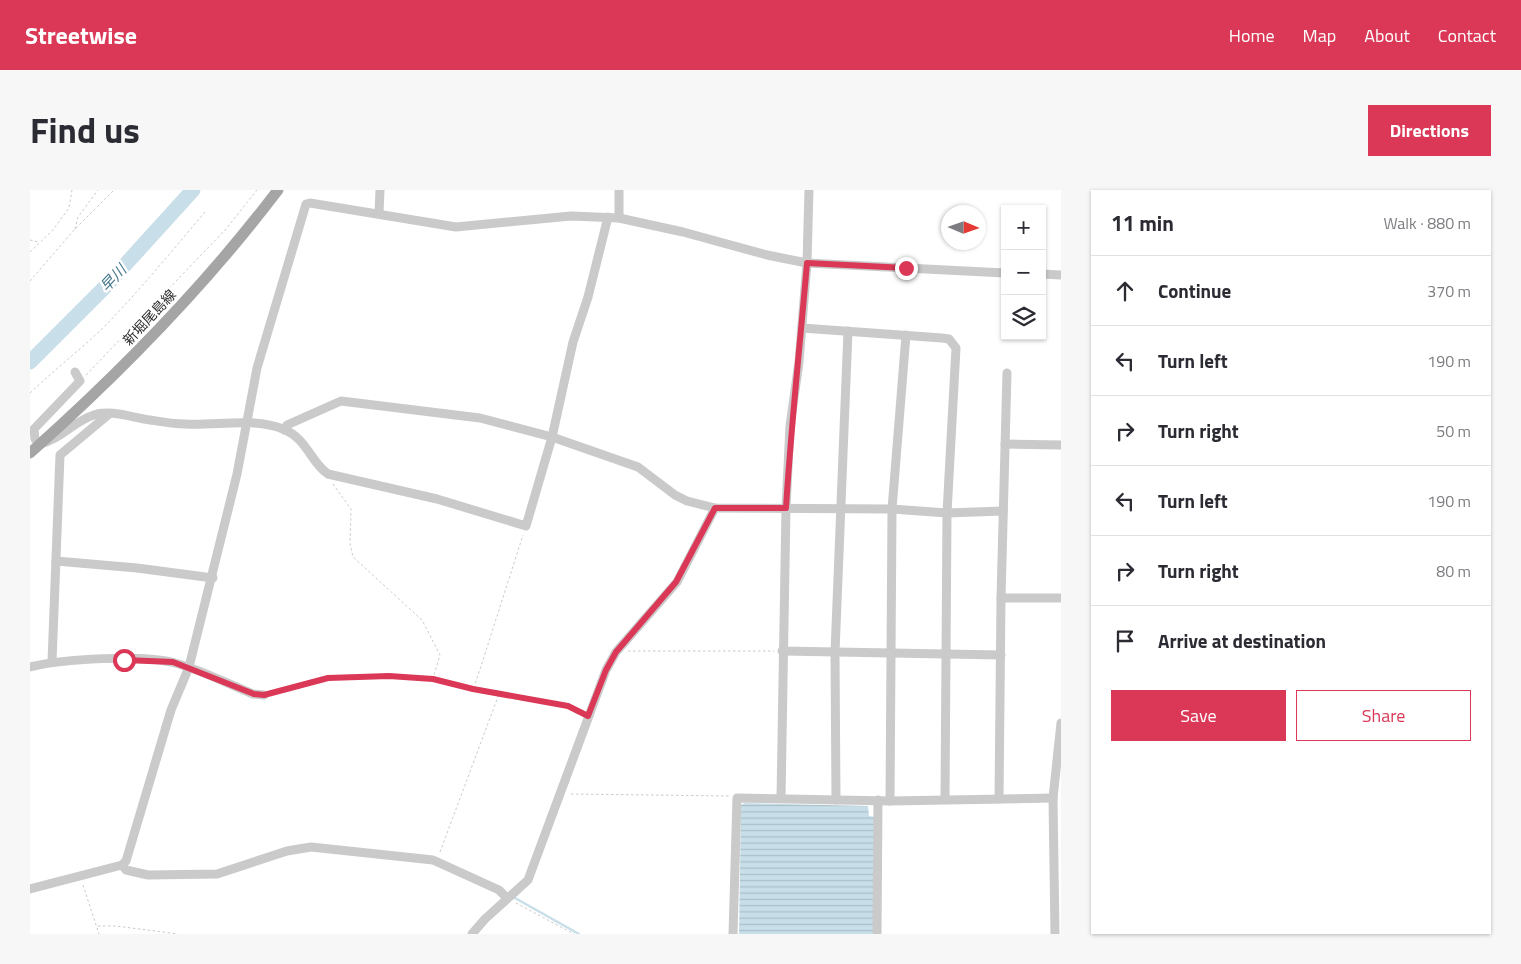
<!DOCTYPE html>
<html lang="en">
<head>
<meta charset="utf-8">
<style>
	:root { --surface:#fff; --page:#f7f7f7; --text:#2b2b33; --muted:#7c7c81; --line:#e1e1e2; --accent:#da3856 }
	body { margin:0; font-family:"Titillium Web","Noto Sans JP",sans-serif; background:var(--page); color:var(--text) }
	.controls { position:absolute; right:15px; top:15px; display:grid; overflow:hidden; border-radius:0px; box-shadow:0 1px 4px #0004 }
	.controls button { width:45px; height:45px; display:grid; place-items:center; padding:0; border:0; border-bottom:1px solid var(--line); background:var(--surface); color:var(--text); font:25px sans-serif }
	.compass { position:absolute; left:911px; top:15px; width:45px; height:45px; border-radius:50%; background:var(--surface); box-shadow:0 1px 4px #0004; rotate:92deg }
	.stop { position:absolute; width:15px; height:15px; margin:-11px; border:4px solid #da3856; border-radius:50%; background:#fff }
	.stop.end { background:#da3856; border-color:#fff; box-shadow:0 1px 5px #0008 }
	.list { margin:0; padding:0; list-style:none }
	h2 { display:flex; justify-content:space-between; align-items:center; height:65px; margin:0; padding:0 20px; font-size:21px }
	h2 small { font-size:16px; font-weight:400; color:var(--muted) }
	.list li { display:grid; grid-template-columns:32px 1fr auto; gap:15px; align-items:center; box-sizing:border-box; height:70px; padding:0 20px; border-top:1px solid var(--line) }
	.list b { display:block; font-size:19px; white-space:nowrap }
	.list em { font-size:16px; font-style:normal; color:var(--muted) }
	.actions { display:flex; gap:10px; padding:15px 20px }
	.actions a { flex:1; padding:11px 0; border:1px solid var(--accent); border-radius:0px; text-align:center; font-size:18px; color:var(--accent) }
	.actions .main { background:var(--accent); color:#fff }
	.icon { flex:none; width:28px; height:28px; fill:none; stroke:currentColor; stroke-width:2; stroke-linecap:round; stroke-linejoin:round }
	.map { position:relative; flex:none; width:1031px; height:744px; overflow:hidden; border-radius:0px }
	header { display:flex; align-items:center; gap:30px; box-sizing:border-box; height:70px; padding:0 25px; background:var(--accent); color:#fff }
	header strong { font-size:24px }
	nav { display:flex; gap:28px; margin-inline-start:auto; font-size:18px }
	.intro { display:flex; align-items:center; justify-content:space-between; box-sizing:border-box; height:120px; padding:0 30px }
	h1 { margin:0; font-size:35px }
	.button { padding:12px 22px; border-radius:0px; background:var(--accent); color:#fff; font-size:18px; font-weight:700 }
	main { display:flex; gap:30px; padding:0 30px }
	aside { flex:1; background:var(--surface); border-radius:0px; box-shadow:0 1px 4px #0004 }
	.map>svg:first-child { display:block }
	.water { fill:url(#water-rules) }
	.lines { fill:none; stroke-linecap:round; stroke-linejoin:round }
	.stream { stroke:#c8dfe9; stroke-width:2.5 }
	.river { stroke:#c8dfe9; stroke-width:15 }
	.path { stroke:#cacaca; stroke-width:1; stroke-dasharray:2.5 2.5; stroke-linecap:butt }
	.minor { stroke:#cacaca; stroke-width:9 }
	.major { stroke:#a5a5a5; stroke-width:11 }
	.route { stroke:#da3856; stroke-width:6 }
	.labels { text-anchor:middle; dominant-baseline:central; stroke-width:5; stroke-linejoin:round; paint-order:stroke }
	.street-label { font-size:14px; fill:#2d2d2d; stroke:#fff }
	.water-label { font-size:15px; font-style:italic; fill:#407589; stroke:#fff }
</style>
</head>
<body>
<header>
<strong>Streetwise</strong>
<nav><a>Home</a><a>Map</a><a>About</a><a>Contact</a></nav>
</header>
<div class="intro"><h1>Find us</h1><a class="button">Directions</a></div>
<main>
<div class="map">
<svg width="1031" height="744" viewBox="0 0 1031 744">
	<defs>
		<pattern id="water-rules" width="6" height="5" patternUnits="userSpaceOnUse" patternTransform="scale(1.25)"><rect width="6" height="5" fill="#c8dfe9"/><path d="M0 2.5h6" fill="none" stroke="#acc0c8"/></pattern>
	</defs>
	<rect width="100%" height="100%" fill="#fff"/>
	<polygon class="water" points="715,613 838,616 839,626 845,627 844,744 709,744 711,615"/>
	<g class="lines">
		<polyline class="stream" points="485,708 549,744"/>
		<polyline class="river" points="0,172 74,98 163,0"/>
		<g class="path">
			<polyline points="45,39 48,27 68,0"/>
			<polyline points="0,50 9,52"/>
			<polyline points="0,62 22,41 39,18 42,0"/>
			<polyline points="0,91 44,40 84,0"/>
			<polyline points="56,185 196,39 227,0"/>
			<path d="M0,203c24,-23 50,-43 74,-66 36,-37 68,-76 101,-115"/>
			<polyline points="303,294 321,319 320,354 323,367 392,430 410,465 403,488"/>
			<polyline points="598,461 744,461"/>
			<polyline points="444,498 493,345"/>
			<polyline points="243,503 298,489 359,486 403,489 443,499 538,515 551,522"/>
			<polyline points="541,604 699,606"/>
			<polyline points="410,662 469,504"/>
			<polyline points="53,695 69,744"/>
			<polyline points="486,713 544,744"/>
			<polyline points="68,736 86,736 148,744"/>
		</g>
		<g class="minor">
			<polyline points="349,23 350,0"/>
			<polyline points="589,28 589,0"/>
			<polyline points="1012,84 1031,85"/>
			<polyline points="772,138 912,148 919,149 926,158 917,323 915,609"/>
			<path d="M45,182l5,9 -46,48 1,10 5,5c21,-5 34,-23 54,-29 15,-6 40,3 56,5 12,2 23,4 35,4 31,2 68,-7 98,5 25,10 27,33 45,45l109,25 89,27 26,-89 21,-95 15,-45 20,-80"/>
			<polyline points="254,240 257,235 311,211 450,228 522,247 608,277 645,305 657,311 685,318 862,319 917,323 973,321"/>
			<polyline points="975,254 1031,255"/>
			<polyline points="26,371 107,378 183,388"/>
			<polyline points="971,408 1031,408"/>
			<polyline points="752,461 971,465"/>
			<polyline points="22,472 30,265 79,224"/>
			<path d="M0,477c32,-8 114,-13 145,-4 27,7 53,21 78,31l11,1"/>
			<polyline points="751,608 756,318 760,236 769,172 777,73 779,0"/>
			<polyline points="969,609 971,408 977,183"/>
			<polyline points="806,610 805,462 818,141"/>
			<polyline points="860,611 862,319 876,145"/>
			<polyline points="92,675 96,680 118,685 187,684 257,661 281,657 403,670 469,700 477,708"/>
			<polyline points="0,699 92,675 96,671 141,520 159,477 207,284 227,178 276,14 280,13 426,37 541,26 589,28 653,42 737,65 777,73 975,83"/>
			<polyline points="442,744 455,729 498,690 576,480 586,462 647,392 685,318"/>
			<polyline points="703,744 707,608 860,611 1023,608"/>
			<polyline points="847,744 848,610"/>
			<polyline points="1025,744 1023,608 1031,533"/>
		</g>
		<path class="major" d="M0,263c90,-80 175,-167 248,-263"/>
	</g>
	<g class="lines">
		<path class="route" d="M94,470l49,2 81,32 10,1 64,-17 61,-2 44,3 40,10 95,17 20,10 18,-46 10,-18 60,-70 39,-74h71c5,-82 14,-163 21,-245l99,5"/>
	</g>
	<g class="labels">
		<g class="street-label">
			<text transform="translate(119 127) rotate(-47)">新堀尾島線</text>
		</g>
		<g class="water-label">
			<text transform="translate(83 88) rotate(-47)">早川</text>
		</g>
	</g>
</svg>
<div class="controls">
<button>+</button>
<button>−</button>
<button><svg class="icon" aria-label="layers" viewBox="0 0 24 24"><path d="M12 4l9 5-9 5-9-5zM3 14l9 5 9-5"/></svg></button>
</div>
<svg class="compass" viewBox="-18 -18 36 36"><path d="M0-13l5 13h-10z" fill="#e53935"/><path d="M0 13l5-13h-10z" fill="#7c7c81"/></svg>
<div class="stop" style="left:94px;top:470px"></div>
<div class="stop end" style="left:876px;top:78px"></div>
</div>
<aside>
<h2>11 min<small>Walk · 880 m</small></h2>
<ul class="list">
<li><svg class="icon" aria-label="ahead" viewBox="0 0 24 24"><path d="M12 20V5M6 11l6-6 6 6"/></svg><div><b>Continue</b></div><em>370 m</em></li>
<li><svg class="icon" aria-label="left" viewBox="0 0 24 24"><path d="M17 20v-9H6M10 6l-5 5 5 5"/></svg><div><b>Turn left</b></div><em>190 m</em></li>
<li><svg class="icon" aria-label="right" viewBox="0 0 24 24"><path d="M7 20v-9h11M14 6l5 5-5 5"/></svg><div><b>Turn right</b></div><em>50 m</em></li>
<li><svg class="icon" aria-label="left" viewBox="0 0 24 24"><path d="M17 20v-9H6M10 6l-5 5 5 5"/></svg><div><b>Turn left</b></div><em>190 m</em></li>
<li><svg class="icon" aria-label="right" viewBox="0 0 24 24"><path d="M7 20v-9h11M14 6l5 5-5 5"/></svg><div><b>Turn right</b></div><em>80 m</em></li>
<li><svg class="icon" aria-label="arrive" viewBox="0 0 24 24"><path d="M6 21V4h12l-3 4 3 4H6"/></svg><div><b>Arrive at destination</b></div></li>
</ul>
<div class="actions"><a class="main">Save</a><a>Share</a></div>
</aside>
</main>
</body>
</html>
